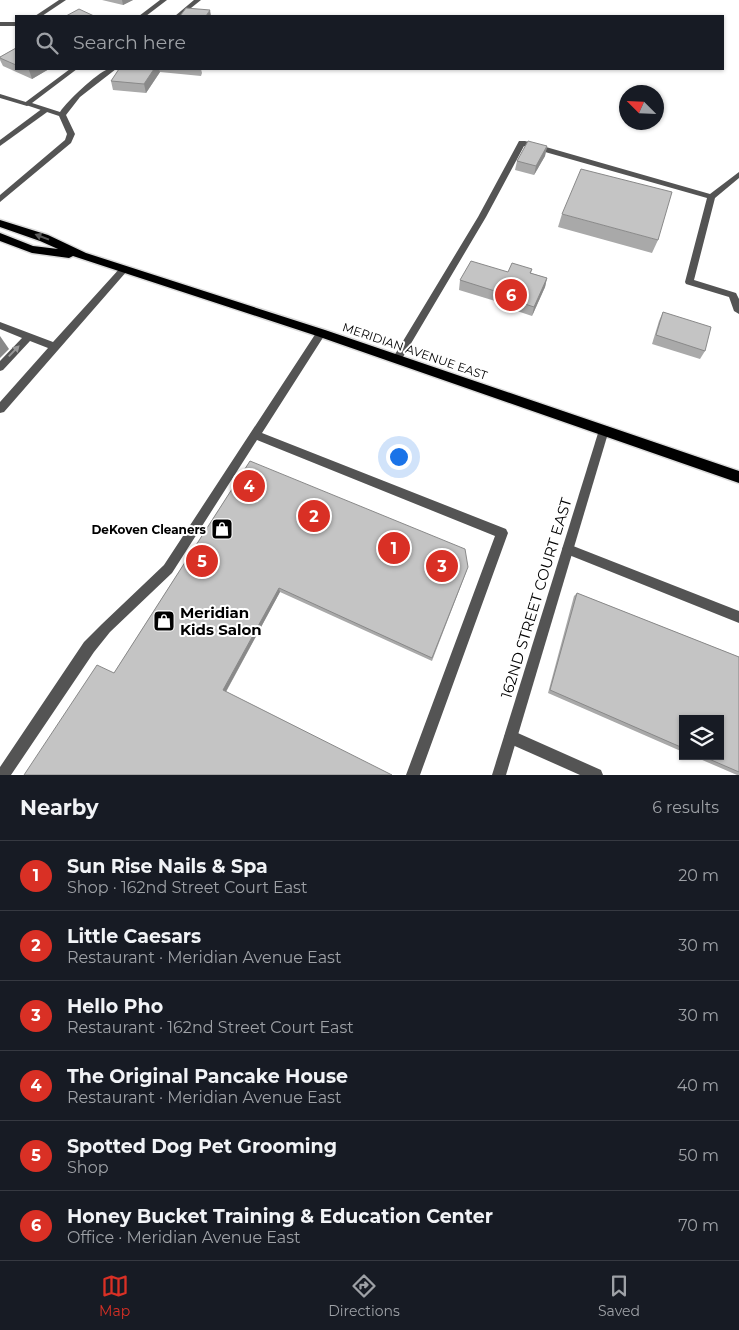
<!DOCTYPE html>
<html lang="en">
<head>
<meta charset="utf-8">
<style>
	:root { --surface:#171b24; --page:#20242c; --text:#f1f3f6; --muted:#9ea1a6; --line:#363941; --accent:#d93025 }
	body { margin:0; font-family:Montserrat,sans-serif; background:var(--page); color:var(--text) }
	.controls { position:absolute; right:15px; bottom:15px; display:grid; overflow:hidden; border-radius:0px; box-shadow:0 1px 4px #0004 }
	.controls button { width:45px; height:45px; display:grid; place-items:center; padding:0; border:0; border-bottom:1px solid var(--line); background:var(--surface); color:var(--text); font:25px sans-serif }
	.compass { position:absolute; left:619px; top:85px; width:45px; height:45px; border-radius:50%; background:var(--surface); box-shadow:0 1px 4px #0004; rotate:294deg }
	.you { position:absolute; left:398px; top:456px; width:18px; height:18px; margin:-12px; border:4px solid #fff; border-radius:50%; background:#1a73e8; box-shadow:0 0 0 8px #1a73e833 }
	.badge { display:grid; place-items:center; width:32px; height:32px; border-radius:50%; background:var(--accent); color:#fff; font-size:16px; font-weight:700 }
	.pin { position:absolute; translate:-50% -50%; border:2px solid #fff; box-shadow:0 1px 5px #0006 }
	.list { margin:0; padding:0; list-style:none }
	h2 { display:flex; justify-content:space-between; align-items:center; height:65px; margin:0; padding:0 20px; font-size:21px }
	h2 small { font-size:16px; font-weight:400; color:var(--muted) }
	.list li { display:grid; grid-template-columns:32px 1fr auto; gap:15px; align-items:center; box-sizing:border-box; height:70px; padding:0 20px; border-top:1px solid var(--line) }
	.list b { display:block; font-size:19px; white-space:nowrap }
	.list p { margin:0; font-size:16px; white-space:nowrap; color:var(--muted) }
	.list em { font-size:16px; font-style:normal; color:var(--muted) }
	.icon { flex:none; width:28px; height:28px; fill:none; stroke:currentColor; stroke-width:2; stroke-linecap:round; stroke-linejoin:round }
	.map { position:relative; flex:none; width:739px; height:775px; overflow:hidden }
	.search { position:absolute; background:var(--surface); box-shadow:0 1px 4px #0004; left:15px; right:15px; top:15px; height:55px; display:flex; align-items:center; gap:12px; box-sizing:border-box; padding:0 18px; border-radius:0px; color:var(--muted); font-size:19px }
	.sheet { height:485px; background:var(--surface) }
	nav { display:flex; justify-content:space-around; align-items:center; box-sizing:border-box; height:70px; border-top:1px solid var(--line); background:var(--surface); font-size:14px; color:var(--muted) }
	nav a { display:grid; justify-items:center; gap:2px }
	nav .on { color:var(--accent) }
	.map>svg:first-child { display:block }
	.lines { fill:none; stroke-linecap:round; stroke-linejoin:round }
	.primary-casing { stroke:#dbdbdb; stroke-width:3 }
	.service { fill:#545454; fill-rule:evenodd }
	.minor { fill:#545454; fill-rule:evenodd }
	.primary { fill:#000; fill-rule:evenodd }
	.wall { fill:#a9a9a9 }
	.shaded-wall { fill:#898989 }
	.building { fill:#c4c4c4; stroke:#898989 }
	.oneway { fill:#595959 }
	.oneway2 { fill:#989898 }
	.labels { text-anchor:middle; dominant-baseline:central; stroke-width:4; stroke-linejoin:round; paint-order:stroke }
	.street-label { font-size:12px; fill:#000; stroke:#fff }
	.poi-label { font-size:12px; font-weight:bold; fill:#000; stroke:#fff; text-anchor:end }
	.near-street-label { font-size:15px; fill:#000; stroke:#fff }
	.near-poi-label { font-size:15px; font-weight:bold; fill:#000; stroke:#fff; text-anchor:start }
</style>
</head>
<body>
<div class="map">
<svg width="739" height="775" viewBox="0 0 739 775">
	<rect width="100%" height="100%" fill="#fff"/>
	<g class="lines">
		<g class="primary-casing">
			<polygon id="primary" points="0,220 48,235 86,253 325,330 739,471 739,483 317,336 73,256 69,258 32,253 0,241 0,233 33,246 58,249 40,241 0,227"/>
		</g>
		<g class="service">
			<polygon points="59,0 66,0 42,16 35,16"/>
			<rect x="0" y="22" width="16" height="4"/>
			<polygon points="0,94 29,103 31,104 27,106 0,98"/>
			<polygon points="43,108 50,110 0,146 0,140"/>
			<polygon points="519,141 525,141 710,194 739,172 739,178 715,198 694,280 736,293 739,299 739,314 734,311 729,297 686,284 685,282 707,198 524,146 486,217 400,362 394,362 392,359 394,356 478,217"/>
			<polygon points="124,266 127,267 128,269 127,271 4,412 0,413 0,402 48,348 30,341 3,370 0,371 0,361 22,338 0,329 0,322 53,342 121,267"/>
			<polygon points="321,329 326,333 324,336 262,433 506,529 508,533 420,775 406,775 495,536 257,440 172,573 110,632 94,652 11,775 0,775 0,767 84,642 102,624 164,565 318,330"/>
			<polygon points="568,544 739,611 739,623 564,553 562,549 564,545"/>
			<polygon points="511,730 601,770 603,775 580,775 506,742 504,737 506,732"/>
		</g>
		<g class="minor">
			<polygon points="160,0 167,0 146,16 139,16"/>
			<polygon points="194,0 201,0 181,16 175,16"/>
			<path d="M70,69h7l-45,34 28,9c8,-12 36,-38 48,-43 2,-1 6,0 8,0l-36,28 -14,18 9,19 -4,9 -71,59v-7l65,-55 2,-6 -8,-18 -36,-12z"/>
			<polygon points="604,426 608,427 609,430 506,775 492,775 599,430 600,427"/>
		</g>
		<use href="#primary" class="primary"/>
	</g>
	<g class="wall">
		<polygon points="102,0 133,0 123,5"/>
		<polygon points="16,48 16,69 49,69 32,79 3,66 0,60 0,57"/>
		<polygon points="119,69 201,69 202,73 201,76 160,72 146,93 113,90 111,81"/>
		<polygon points="547,146 545,156 534,175 515,170 517,161"/>
		<polygon points="562,214 658,240 652,253 558,227"/>
		<polygon points="532,269 531,273 547,278 545,287 532,316 514,310 515,307 459,290 460,280 508,272"/>
		<polygon points="663,312 705,351 700,359 652,344 659,321"/>
		<polygon points="250,461 467,570 432,661 280,592 226,692 114,673"/>
		<polygon points="577,593 739,657 739,775 737,775 693,756 720,756 683,719 683,752 548,693 574,596"/>
	</g>
	<g class="shaded-wall">
		<polygon points="122,0 133,0 123,5"/>
		<polygon points="210,10 211,16 206,16"/>
		<polygon points="31,69 49,69 32,79 29,70"/>
		<polygon points="154,69 159,69 160,72 146,93 144,84"/>
		<polygon points="547,146 545,156 534,175 536,166"/>
		<polygon points="547,278 545,287 532,316 534,307"/>
		<polygon points="0,336 9,349 0,358"/>
		<polygon points="279,588 280,592 225,693 223,690"/>
	</g>
	<g class="building">
		<polygon points="186,8 210,10 206,16 180,16"/>
		<polygon points="79,9 94,16 66,16"/>
		<polygon points="16,48 16,65 0,58 0,57"/>
		<polygon points="119,69 154,69 144,84 111,81"/>
		<polygon points="528,141 547,146 536,166 517,161"/>
		<polygon points="581,169 672,192 658,240 562,214"/>
		<polygon points="471,261 508,272 512,263 532,269 530,273 547,278 534,307 516,301 517,298 460,280"/>
		<polygon points="663,312 711,327 705,351 656,335"/>
		<polygon points="250,461 465,549 468,567 432,658 279,588 223,690 392,775 24,775 97,665 114,673"/>
		<polygon points="577,593 739,657 739,772 702,756 720,756 720,719 683,719 683,748 550,690"/>
	</g>
	<defs><path id="oneway-solid" d="M-6-.8H1V-3.2L6.5 0L1 3.2V.8H-6Z" transform="scale(1.25)"/></defs>
	<use class="oneway" href="#oneway-solid" transform="translate(42 237) rotate(-159)"/>
	<use class="oneway2" href="#oneway-solid" transform="translate(14 351) rotate(-46)"/>
	<defs>
		<g id="shop-square" transform="scale(1.125)"><rect x="-9" y="-9" width="18" height="18" rx="4" fill="#000" stroke="#fff"/><path d="M-5-2.5h2.3a2.7 3.5 0 0 1 5.4 0H5L5.5 6h-11ZM-1.5-2.5h3a1.5 2.3 0 0 0-3 0Z" fill="#fff"/></g>
	</defs>
	<g fill-rule="evenodd">
		<use href="#shop-square" x="222" y="529"/>
		<use href="#shop-square" x="164" y="621"/>
	</g>
	<g class="labels">
		<g class="street-label">
			<text transform="translate(415 351) rotate(19)">MERIDIAN AVENUE EAST</text>
		</g>
		<g class="poi-label">
			<text x="206" y="529">DeKoven Cleaners</text>
		</g>
		<g class="near-street-label">
			<text transform="translate(536 598) rotate(-73)">162ND STREET COURT EAST</text>
		</g>
		<g class="near-poi-label">
			<text x="180" y="612">Meridian<tspan x="180" dy="17">Kids Salon</tspan></text>
		</g>
	</g>
</svg>
<div class="controls">
<button><svg class="icon" aria-label="layers" viewBox="0 0 24 24"><path d="M12 4l9 5-9 5-9-5zM3 14l9 5 9-5"/></svg></button>
</div>
<svg class="compass" viewBox="-18 -18 36 36"><path d="M0-13l5 13h-10z" fill="#e53935"/><path d="M0 13l5-13h-10z" fill="#9ea1a6"/></svg>
<div class="you"></div>
<div class="pin badge" style="left:394px;top:548px">1</div>
<div class="pin badge" style="left:314px;top:516px">2</div>
<div class="pin badge" style="left:442px;top:566px">3</div>
<div class="pin badge" style="left:249px;top:486px">4</div>
<div class="pin badge" style="left:202px;top:561px">5</div>
<div class="pin badge" style="left:511px;top:295px">6</div>
<div class="search"><svg class="icon" aria-label="search" viewBox="0 0 24 24"><circle cx="10" cy="10" r="6"/><path d="M15 15l6 6"/></svg>Search here</div>
</div>
<section class="sheet">
<h2>Nearby<small>6 results</small></h2>
<ul class="list">
<li><span class="badge">1</span><div><b>Sun Rise Nails &amp; Spa</b><p>Shop · 162nd Street Court East</p></div><em>20 m</em></li>
<li><span class="badge">2</span><div><b>Little Caesars</b><p>Restaurant · Meridian Avenue East</p></div><em>30 m</em></li>
<li><span class="badge">3</span><div><b>Hello Pho</b><p>Restaurant · 162nd Street Court East</p></div><em>30 m</em></li>
<li><span class="badge">4</span><div><b>The Original Pancake House</b><p>Restaurant · Meridian Avenue East</p></div><em>40 m</em></li>
<li><span class="badge">5</span><div><b>Spotted Dog Pet Grooming</b><p>Shop</p></div><em>50 m</em></li>
<li><span class="badge">6</span><div><b>Honey Bucket Training &amp; Education Center</b><p>Office · Meridian Avenue East</p></div><em>70 m</em></li>
</ul>
</section>
<nav>
<a class="on"><svg class="icon" aria-label="map" viewBox="0 0 24 24"><path d="M3 6l6-2 6 2 6-2v14l-6 2-6-2-6 2zM9 4v14M15 6v14"/></svg>Map</a>
<a><svg class="icon" aria-label="directions" viewBox="0 0 24 24"><path d="M12 3l9 9-9 9-9-9zM9 14v-3h6M13 9l2 2-2 2"/></svg>Directions</a>
<a><svg class="icon" aria-label="saved" viewBox="0 0 24 24"><path d="M7 4h10v16l-5-4-5 4z"/></svg>Saved</a>
</nav>
</body>
</html>
